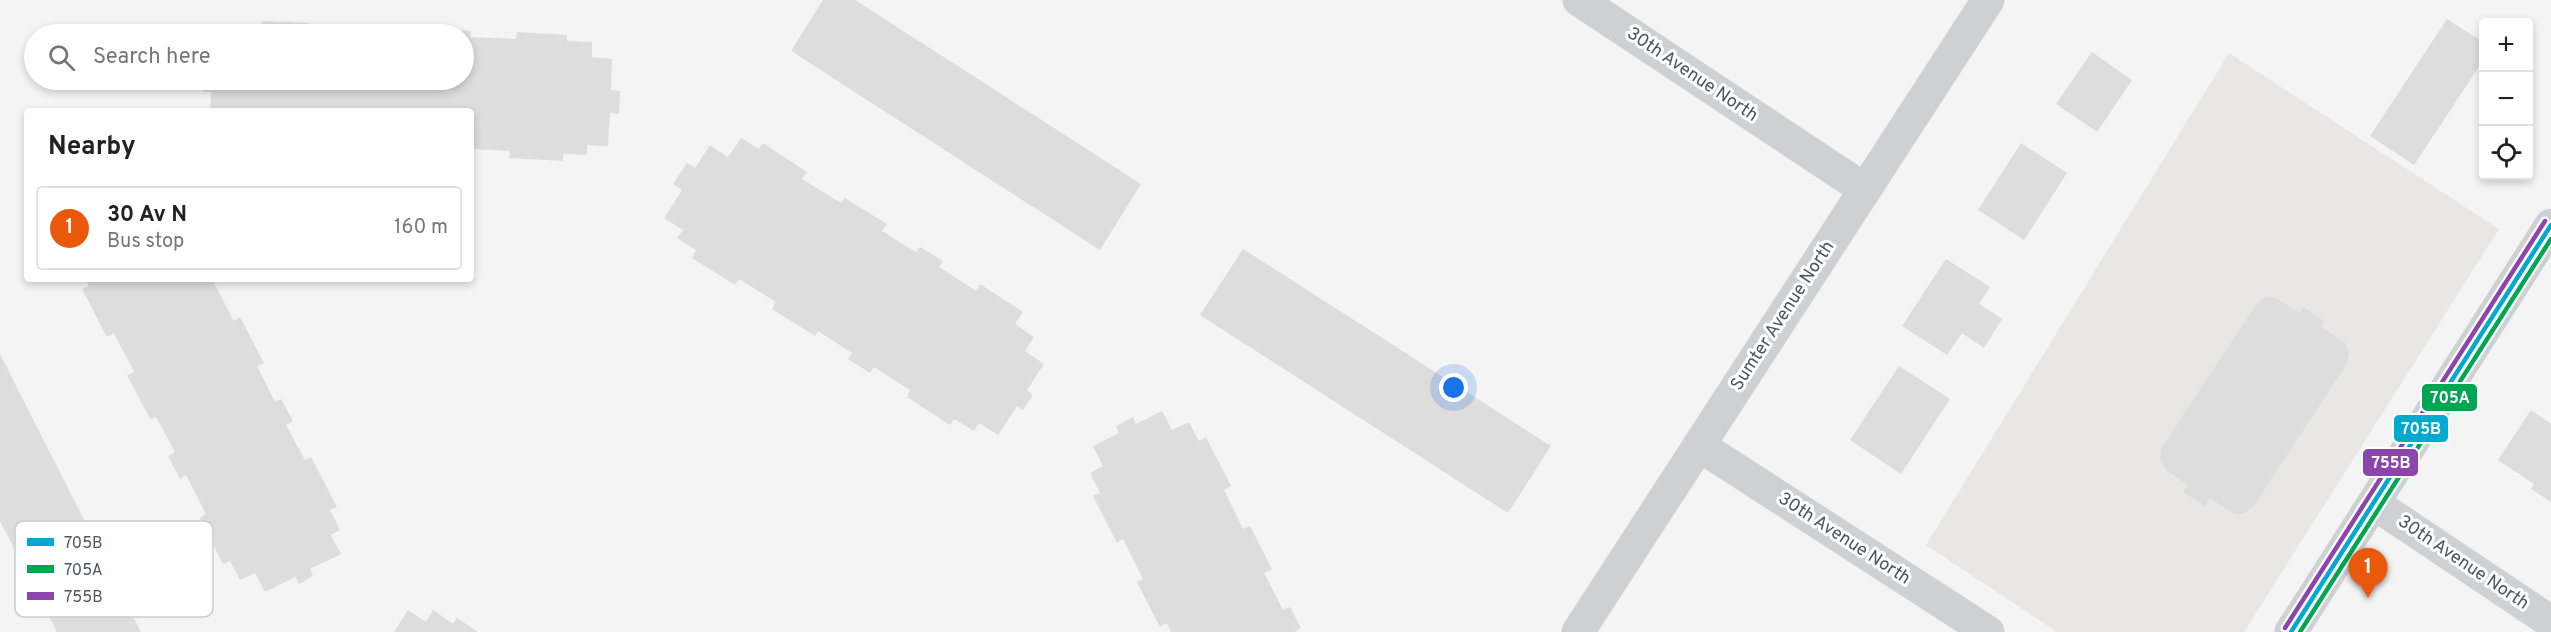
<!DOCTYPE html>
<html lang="en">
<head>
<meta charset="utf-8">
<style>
	:root { --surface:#fff; --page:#f2f2f2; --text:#222; --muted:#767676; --line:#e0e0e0; --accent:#ea580c }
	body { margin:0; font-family:Overpass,sans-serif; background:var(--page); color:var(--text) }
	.controls { position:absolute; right:18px; top:18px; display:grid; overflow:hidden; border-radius:6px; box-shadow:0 3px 9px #0003 }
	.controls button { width:54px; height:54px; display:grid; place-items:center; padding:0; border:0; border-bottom:2px solid var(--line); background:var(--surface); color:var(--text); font:30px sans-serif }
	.you { position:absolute; left:1454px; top:388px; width:21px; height:21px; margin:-15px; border:4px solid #fff; border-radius:50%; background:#1a73e8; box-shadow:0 0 0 9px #1a73e833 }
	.badge { display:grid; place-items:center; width:39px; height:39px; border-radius:50%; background:var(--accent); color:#fff; font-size:20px; font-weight:700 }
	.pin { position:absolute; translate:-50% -50px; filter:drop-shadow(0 2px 3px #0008) }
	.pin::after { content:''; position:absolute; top:32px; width:21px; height:18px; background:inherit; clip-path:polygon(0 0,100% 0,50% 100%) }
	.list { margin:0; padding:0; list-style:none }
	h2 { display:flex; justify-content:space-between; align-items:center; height:78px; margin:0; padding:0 24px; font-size:26px }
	h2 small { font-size:20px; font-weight:400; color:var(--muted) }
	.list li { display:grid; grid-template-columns:39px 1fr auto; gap:18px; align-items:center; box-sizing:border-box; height:84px; margin:0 12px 12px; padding:0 12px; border:2px solid var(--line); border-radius:6px }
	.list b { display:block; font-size:22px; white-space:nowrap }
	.list p { margin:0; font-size:20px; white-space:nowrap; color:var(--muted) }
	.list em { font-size:20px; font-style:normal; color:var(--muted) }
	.icon { flex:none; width:33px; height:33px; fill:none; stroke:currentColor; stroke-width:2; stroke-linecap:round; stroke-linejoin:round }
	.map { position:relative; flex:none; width:2551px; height:632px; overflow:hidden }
	.search { position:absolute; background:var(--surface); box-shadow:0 3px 9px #0003; left:24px; top:24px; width:450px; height:66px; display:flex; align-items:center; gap:15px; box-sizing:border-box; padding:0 21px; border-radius:33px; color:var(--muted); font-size:22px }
	.panel { position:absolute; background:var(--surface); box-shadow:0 3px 9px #0003; left:24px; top:108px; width:450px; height:174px; border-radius:6px }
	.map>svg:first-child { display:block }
	.commercial { fill:#e8e7e3 }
	.building { fill:#ddddde }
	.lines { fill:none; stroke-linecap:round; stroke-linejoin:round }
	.minor { stroke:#ced0d2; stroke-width:33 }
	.secondary { stroke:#ced0d4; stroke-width:33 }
	.bus-1-casing { stroke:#fff; stroke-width:9 }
	.bus-2-casing { stroke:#fff; stroke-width:9 }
	.bus-3-casing { stroke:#fff; stroke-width:9 }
	.bus-1 { stroke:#00a9ce; stroke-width:4.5 }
	.bus-2 { stroke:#00a651; stroke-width:4.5 }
	.bus-3 { stroke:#8e44ad; stroke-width:4.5 }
	.labels { text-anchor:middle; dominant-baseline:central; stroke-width:6; stroke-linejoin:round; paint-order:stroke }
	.street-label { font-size:18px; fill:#4a5661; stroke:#fff }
	.key { fill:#fff; stroke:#c9ccd0; stroke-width:1.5 }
	.key-label { font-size:16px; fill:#4a5661 }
	.line-badge { stroke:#fff; stroke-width:2 }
	.badge-label { font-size:16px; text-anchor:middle; font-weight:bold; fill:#fff }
</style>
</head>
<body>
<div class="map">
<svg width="2551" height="632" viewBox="0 0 2551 632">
	<rect width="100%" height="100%" fill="#f4f4f4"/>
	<polygon class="commercial" points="2229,53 2499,229 2244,632 2057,632 1926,545"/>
	<g class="building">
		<polygon points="823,0 855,0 1141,184 1100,250 791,51"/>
		<polygon points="2447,19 2484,43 2484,59 2414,165 2370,136"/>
		<polygon points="262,21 309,23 309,30 358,32 358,25 407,28 407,34 237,34 238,26 262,27"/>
		<polygon points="448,29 471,31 470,37 516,39 517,32 567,35 567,41 592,42 592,57 612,59 611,90 620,91 619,114 610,113 608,146 587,145 587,155 563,154 563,161 509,158 510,151 471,149 471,111 210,111 211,92 203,92 204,80 464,80 464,34 448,34"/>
		<polygon points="2092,52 2132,80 2097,132 2056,104"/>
		<polygon points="741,138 759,149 763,143 807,172 802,179 841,203 845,198 887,224 882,231 916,252 920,247 943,261 939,267 976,291 980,284 1023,312 1015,324 1034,337 1025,351 1044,364 1027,390 1033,395 1023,410 1017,406 998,435 979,423 974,431 954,419 950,425 907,397 910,390 874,367 870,373 848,359 852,353 818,331 815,336 772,309 776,302 739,279 735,285 692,258 696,250 677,238 683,230 664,218 682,190 673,184 687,163 695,168 710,145 728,157"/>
		<polygon points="2021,143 2067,173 2024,240 1978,210"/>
		<polygon points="1243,249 1551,446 1508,513 1200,315"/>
		<polygon points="1946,259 1990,287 1979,304 2002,319 1984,348 1962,333 1947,355 1902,326"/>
		<polygon points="85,279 216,279 213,281 234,321 240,317 264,363 257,366 275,402 281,399 293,421 286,425 305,460 311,457 337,507 330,510 340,530 331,535 341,554 310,569 313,576 299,584 295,577 265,592 255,573 240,580 230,561 223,564 200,518 206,514 186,475 180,479 168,456 175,452 156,417 150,419 127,375 134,372 114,333 107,337 82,289 89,286"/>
		<polygon points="2266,297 2276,298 2299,313 2304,307 2324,321 2321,326 2345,343 2349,352 2348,362 2253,507 2243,514 2233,513 2210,498 2205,506 2183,492 2188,485 2167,471 2160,460 2161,449 2257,303"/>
		<polygon points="0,354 141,632 57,632 0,521"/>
		<polygon points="1899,366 1950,399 1901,474 1850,440"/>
		<polygon points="2531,410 2551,424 2551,502 2531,489 2534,484 2498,460"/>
		<polygon points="1162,411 1172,430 1189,422 1199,441 1206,437 1231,486 1224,490 1243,529 1250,526 1272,569 1264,573 1283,610 1290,607 1301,628 1294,632 1171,632 1167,623 1160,627 1137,582 1143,579 1123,539 1117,543 1093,496 1100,493 1090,473 1103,466 1093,446 1119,433 1116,426 1133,417 1136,424"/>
		<polygon points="408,610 426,622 433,610 453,624 457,618 478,632 394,632"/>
	</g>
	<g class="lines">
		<g class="minor">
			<polyline points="1579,0 1864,189"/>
			<polyline points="1700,446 1988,632"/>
			<polyline points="2375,504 2551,622"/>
			<polyline points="1578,632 1988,0"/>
		</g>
		<polyline class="secondary" points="2291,632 2551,225"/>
		<g class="bus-1-casing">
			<polyline id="bus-1" points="2291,632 2551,225"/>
		</g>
		<g class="bus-2-casing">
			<polyline id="bus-2" points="2300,632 2551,239"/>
		</g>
		<g class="bus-3-casing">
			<polyline id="bus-3" points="2285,628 2545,221"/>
		</g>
		<use href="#bus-1" class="bus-1"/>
		<use href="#bus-2" class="bus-2"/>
		<use href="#bus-3" class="bus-3"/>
	</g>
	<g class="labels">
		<g class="street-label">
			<text transform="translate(1692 75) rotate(34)">30th Avenue North</text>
			<text transform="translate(1783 316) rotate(-57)">Sumter Avenue North</text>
			<text transform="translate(1844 539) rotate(33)">30th Avenue North</text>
			<text transform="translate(2463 563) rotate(34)">30th Avenue North</text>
		</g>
	</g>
	<rect x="15" y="521" width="198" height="96" rx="9" class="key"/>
	<rect x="27" y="538" width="27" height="8" fill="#00a9ce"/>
	<rect x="27" y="565" width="27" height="8" fill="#00a651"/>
	<rect x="27" y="592" width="27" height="8" fill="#8e44ad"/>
	<g class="key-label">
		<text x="64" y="548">705B</text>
		<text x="64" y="575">705A</text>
		<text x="64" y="602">755B</text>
	</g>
	<g class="line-badge">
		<rect x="2421" y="383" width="57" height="29" rx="6" fill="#00a651"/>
		<rect x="2393" y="414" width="56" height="29" rx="6" fill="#00a9ce"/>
		<rect x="2362" y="448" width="57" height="29" rx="6" fill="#8e44ad"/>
	</g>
	<g class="badge-label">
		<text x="2450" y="403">705A</text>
		<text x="2421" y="434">705B</text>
		<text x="2391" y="468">755B</text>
	</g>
</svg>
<div class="controls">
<button>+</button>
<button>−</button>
<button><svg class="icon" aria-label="locate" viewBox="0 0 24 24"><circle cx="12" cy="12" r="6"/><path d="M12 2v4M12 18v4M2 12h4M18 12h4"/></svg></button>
</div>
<div class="you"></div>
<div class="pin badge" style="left:2368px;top:598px">1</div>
<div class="search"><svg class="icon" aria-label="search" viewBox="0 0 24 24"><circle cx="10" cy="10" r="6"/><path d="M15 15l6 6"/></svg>Search here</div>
<section class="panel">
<h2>Nearby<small></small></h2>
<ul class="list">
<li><span class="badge">1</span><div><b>30 Av N</b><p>Bus stop</p></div><em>160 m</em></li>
</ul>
</section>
</div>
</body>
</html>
